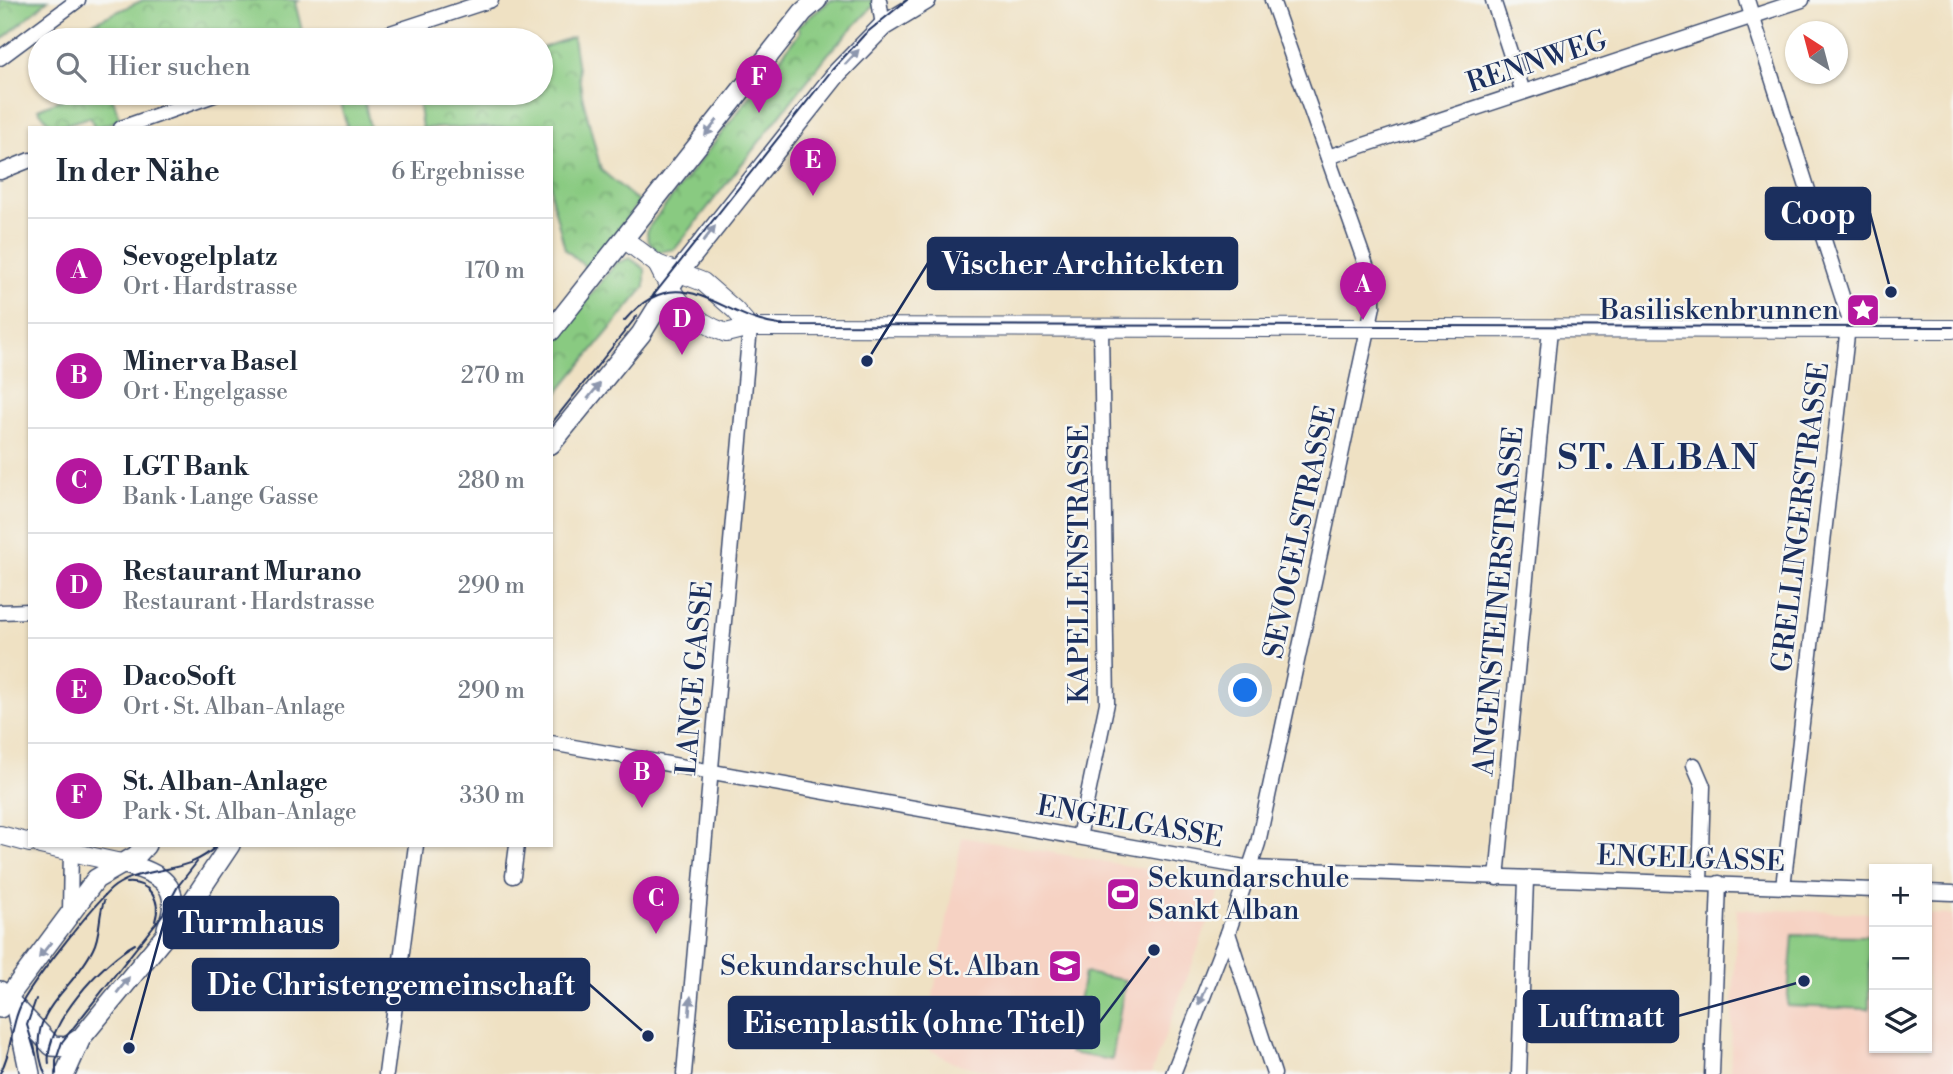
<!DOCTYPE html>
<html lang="de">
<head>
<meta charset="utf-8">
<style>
	:root { --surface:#fff; --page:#f6f6f7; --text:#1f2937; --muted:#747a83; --line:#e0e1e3; --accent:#b5179e }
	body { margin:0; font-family:"Libre Bodoni",serif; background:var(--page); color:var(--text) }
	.controls { position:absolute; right:21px; bottom:21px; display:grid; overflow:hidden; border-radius:0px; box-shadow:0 2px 5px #0004 }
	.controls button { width:63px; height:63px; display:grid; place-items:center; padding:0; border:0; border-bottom:2px solid var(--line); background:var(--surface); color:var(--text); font:35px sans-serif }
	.compass { position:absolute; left:1785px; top:21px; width:63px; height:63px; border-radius:50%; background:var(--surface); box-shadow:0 2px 5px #0004; rotate:324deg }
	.you { position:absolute; left:1246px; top:691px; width:24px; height:24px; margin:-18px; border:5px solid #fff; border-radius:50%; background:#1a73e8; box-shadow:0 0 0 10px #1a73e833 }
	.badge { display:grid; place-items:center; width:46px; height:46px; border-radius:50%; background:var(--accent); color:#fff; font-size:23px; font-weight:700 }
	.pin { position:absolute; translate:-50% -58px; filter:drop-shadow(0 2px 4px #0008) }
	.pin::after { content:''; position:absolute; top:37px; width:24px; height:21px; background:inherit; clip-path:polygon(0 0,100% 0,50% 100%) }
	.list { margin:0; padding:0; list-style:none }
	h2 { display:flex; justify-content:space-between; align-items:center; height:91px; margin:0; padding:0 28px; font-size:30px }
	h2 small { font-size:23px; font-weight:400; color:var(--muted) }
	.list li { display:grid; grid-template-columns:46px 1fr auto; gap:21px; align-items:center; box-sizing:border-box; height:105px; padding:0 28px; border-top:2px solid var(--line) }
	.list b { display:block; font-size:26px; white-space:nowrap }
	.list p { margin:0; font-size:23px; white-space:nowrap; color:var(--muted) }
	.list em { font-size:23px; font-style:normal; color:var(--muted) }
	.icon { flex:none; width:38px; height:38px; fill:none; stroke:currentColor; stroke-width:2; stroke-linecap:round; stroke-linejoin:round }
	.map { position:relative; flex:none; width:1953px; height:1074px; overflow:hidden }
	.search { position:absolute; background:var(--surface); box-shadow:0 2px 5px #0004; left:28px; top:28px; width:525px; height:77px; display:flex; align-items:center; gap:18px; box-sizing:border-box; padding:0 24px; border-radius:38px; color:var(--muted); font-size:26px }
	.panel { position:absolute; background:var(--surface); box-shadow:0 2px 5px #0004; left:28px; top:126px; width:525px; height:721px; border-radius:0px }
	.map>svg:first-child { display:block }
	.built { fill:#f6d2c3 }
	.park { fill:url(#park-crowns); stroke:#527c70; stroke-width:2 }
	.garden { fill:#89ca81; stroke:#527c70; stroke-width:2 }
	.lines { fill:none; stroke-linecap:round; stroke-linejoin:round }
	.minor-casing { stroke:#3b4a6d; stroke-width:17 }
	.tertiary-casing { stroke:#3b4a6d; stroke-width:20 }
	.secondary-casing { stroke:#3b4a6d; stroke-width:22 }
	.minor { stroke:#fff; stroke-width:14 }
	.tertiary { stroke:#fff; stroke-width:18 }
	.secondary { stroke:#fff; stroke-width:19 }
	.tram { stroke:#1b2f5e; stroke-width:2 }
	.oneway { fill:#8d97ae }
	.labels { text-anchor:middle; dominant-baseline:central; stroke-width:5; stroke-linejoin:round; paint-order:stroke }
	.street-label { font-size:28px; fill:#1b2f5e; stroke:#f6f6f2 }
	.poi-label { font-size:28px; fill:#1b2f5e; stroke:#f6f6f2; text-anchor:end }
	.district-label { font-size:35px; font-weight:bold; letter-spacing:2px; fill:#1b2f5e; stroke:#f6f6f2 }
	.leader { fill:none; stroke:#1b2f5e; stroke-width:2.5 }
	.callout-dot { fill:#1b2f5e; stroke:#f6f6f2; stroke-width:2.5 }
	.callout { fill:#1b2f5e; stroke:#1b2f5e; stroke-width:2.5 }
	.callout-label { font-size:30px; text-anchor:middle; font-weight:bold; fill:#fff }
</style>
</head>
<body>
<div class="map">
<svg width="1953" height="1074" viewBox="0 0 1953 1074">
	<defs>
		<pattern id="park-crowns" width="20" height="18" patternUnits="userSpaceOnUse" patternTransform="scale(1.75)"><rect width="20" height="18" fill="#89ca81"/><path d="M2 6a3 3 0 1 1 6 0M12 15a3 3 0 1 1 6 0" fill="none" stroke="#6fa46d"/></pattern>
	</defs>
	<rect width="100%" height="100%" fill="#f6f6f2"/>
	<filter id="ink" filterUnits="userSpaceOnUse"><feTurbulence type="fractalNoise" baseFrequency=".0143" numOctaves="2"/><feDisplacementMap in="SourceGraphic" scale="14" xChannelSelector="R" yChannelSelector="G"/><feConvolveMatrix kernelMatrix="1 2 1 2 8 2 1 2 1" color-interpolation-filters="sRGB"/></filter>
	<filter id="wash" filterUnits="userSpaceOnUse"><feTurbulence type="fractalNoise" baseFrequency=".00686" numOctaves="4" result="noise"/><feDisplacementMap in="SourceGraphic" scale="28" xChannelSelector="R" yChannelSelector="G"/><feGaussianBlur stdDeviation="1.57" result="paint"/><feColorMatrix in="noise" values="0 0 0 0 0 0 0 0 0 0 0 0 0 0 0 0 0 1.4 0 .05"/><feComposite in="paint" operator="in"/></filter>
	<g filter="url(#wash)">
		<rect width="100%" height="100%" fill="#efe1c3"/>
		<g class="built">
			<polygon points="962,837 1209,880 1221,887 1151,1074 1001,1074 953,1063 924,1046"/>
			<polygon points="1737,909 1874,913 1874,1048 1927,1048 1927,914 1953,915 1953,1074 1730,1074"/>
		</g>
		<g class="park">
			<polygon points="0,0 48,0 0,41"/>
			<polygon points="143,0 301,0 295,2 302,31 295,40 174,40 171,31 137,40 55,40"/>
			<path d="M831,0h41l2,5 -45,48 -154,196 -16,3c-9,-8 -14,-12 -11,-24l152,-196 -2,-6z"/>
			<polygon points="573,37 582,95 601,170 639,202 588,269 565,249 551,196 551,128 422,128 417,93 541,93 541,48"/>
			<polygon points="77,93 111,93 120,120 95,128 90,117 53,128 38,109"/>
			<polygon points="337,93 363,93 370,128 343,128 347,126"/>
			<polygon points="1215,237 1216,241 1226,239 1226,276 1181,277 1180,253 1194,243"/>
			<polygon points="630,258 645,269 645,287 551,401 551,346 616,263"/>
		</g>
		<g class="garden">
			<polygon points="1793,935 1869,936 1869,1009 1787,1006"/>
			<polygon points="1084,973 1125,980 1112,1060 1070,1053"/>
		</g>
	</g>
	<g filter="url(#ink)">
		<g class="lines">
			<g class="minor-casing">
				<g id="minor">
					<polyline points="879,0 883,26"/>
					<polyline points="1493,0 1523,92"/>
					<polyline points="1747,0 1849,318 1783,887"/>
					<polyline points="369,40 491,0"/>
					<polyline points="0,58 78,0"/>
					<polyline points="121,128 220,93"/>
					<polyline points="1328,157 1802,0"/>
					<polyline points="0,172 30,160"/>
					<polyline points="0,612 30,611"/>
					<polyline points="551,743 1250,868 1874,890"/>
					<polyline points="1694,765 1703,786 1700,882"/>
					<polyline points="1079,837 1107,703 1101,329"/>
					<polyline points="513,876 517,845"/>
					<polyline points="1497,878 1550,329"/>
					<polyline points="1927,892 1953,893"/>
					<polyline points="70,914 71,845"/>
					<polyline points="1228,933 1274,1074"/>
					<polyline points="386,1074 416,845"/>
					<polyline points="684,1074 750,327"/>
					<polyline points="1173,1074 1228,933 1258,843 1373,306 1373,285 1272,0"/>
					<polyline points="1519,1074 1526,880"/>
					<polyline points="1712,1074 1719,883"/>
				</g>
			</g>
			<g class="tertiary-casing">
				<g id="tertiary">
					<polyline points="624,239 657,264 703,282 735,310 750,327"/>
					<path d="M657,264c15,32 34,57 69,69l24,-6 1203,2"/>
					<polyline points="0,835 30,843"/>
					<polyline points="40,845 121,863"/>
				</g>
			</g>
			<g class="secondary-casing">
				<g id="secondary">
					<polyline points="551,331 803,12 817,0"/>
					<polyline points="551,444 641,334 680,271 838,72 883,26 926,0"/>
					<path d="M121,863c38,9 64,22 46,65"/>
					<polyline points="0,991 52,1046 67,1047 81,1038"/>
					<polyline points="0,1008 96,879 136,856 146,845"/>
					<polyline points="17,1013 30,1074"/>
					<polyline points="65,1074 81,1038 188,908 230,845"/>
				</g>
			</g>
			<use href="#minor" class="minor"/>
			<use href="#tertiary" class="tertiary"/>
			<use href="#secondary" class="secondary"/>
			<g class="tram">
				<polyline points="653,296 832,70 865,34 907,0"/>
				<path d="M624,321c57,-65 93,-4 155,4l1174,2"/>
				<polyline points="551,424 637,316"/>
				<path d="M126,883c23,-2 36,17 29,38"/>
				<polyline points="36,1055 27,1025 36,999"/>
				<path d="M49,1064c-6,-38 54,-103 86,-120"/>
				<path d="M0,1073c12,-21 10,-44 20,-66 8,-19 78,-109 95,-121 32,-22 74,-10 102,-41"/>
				<path d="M45,1074c-24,-62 25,-78 48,-125 8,-15 5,-33 11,-48"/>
				<polyline points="56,1074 56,1060 62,1042 163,914 178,886 197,862"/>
			</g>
		</g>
		<defs><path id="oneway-solid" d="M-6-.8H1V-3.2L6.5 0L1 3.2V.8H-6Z" transform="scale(1.75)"/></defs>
		<g class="oneway">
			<use href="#oneway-solid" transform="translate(852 57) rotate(-47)"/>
			<use href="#oneway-solid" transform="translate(711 128) rotate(128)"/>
			<use href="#oneway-solid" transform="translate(709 234) rotate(-52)"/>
			<use href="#oneway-solid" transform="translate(594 391) rotate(-51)"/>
			<use href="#oneway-solid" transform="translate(45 950) rotate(128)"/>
			<use href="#oneway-solid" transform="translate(123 985) rotate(-52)"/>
			<use href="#oneway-solid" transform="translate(1202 996) rotate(113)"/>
			<use href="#oneway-solid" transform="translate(690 1006) rotate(-85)"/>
		</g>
	</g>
	<defs>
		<g id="sight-square" transform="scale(1.75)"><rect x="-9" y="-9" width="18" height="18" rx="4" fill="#b5179e" stroke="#f6f6f2"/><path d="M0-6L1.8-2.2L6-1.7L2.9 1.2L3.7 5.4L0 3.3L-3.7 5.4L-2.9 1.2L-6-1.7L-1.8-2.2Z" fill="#fff"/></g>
		<g id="stadium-square" transform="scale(1.75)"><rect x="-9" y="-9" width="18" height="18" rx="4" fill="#b5179e" stroke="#f6f6f2"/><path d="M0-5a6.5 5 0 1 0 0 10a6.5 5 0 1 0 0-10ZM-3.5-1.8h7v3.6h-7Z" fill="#fff"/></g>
		<g id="school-square" transform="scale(1.75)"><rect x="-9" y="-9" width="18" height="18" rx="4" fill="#b5179e" stroke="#f6f6f2"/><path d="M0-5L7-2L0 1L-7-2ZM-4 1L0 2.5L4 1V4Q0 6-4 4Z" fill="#fff"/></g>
	</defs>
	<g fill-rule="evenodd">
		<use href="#sight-square" x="1863" y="310"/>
		<use href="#stadium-square" x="1123" y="894"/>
		<use href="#school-square" x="1065" y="966"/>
	</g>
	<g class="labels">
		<g class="street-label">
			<text transform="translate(1537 62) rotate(-18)">RENNWEG</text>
			<text transform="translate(1801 517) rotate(-83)">GRELLINGERSTRASSE</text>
			<text transform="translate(1300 532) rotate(-78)">SEVOGELSTRASSE</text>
			<text transform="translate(1079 564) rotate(-90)">KAPELLENSTRASSE</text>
			<text transform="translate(1499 601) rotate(-85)">ANGENSTEINERSTRASSE</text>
			<text transform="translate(695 678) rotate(-85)">LANGE GASSE</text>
			<text transform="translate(1130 822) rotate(10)">ENGELGASSE</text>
			<text transform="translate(1691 859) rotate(2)">ENGELGASSE</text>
		</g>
		<g class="poi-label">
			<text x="1839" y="310">Basiliskenbrunnen</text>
			<text x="1148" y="878" text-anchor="start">Sekundarschule<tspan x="1148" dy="32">Sankt Alban</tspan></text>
			<text x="1040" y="966">Sekundarschule St. Alban</text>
		</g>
		<g class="district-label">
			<text x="1659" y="458">ST. ALBAN</text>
		</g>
	</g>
	<path class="leader" d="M1891 292L1870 213M867 361L928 263M129 1048L164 922M648 1036L589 984M1804 981L1678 1016M1154 950L1099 1023"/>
	<g class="callout-dot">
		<circle cx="1891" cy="292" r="7"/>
		<circle cx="867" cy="361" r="7"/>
		<circle cx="129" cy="1048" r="7"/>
		<circle cx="648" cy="1036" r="7"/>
		<circle cx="1804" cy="981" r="7"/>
		<circle cx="1154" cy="950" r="7"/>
	</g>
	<g class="callout">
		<rect x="1766" y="188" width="104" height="51" rx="7"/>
		<rect x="928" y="238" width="309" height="51" rx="7"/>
		<rect x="164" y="897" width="174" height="51" rx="7"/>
		<rect x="193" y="959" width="396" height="51" rx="7"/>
		<rect x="1524" y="991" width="154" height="51" rx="7"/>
		<rect x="729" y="997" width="370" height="51" rx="7"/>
	</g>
	<g class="callout-label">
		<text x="1818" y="224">Coop</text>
		<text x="1083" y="274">Vischer Architekten</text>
		<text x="251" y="933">Turmhaus</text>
		<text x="391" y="995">Die Christengemeinschaft</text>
		<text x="1601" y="1027">Luftmatt</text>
		<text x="914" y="1033">Eisenplastik (ohne Titel)</text>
	</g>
</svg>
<div class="controls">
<button>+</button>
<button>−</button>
<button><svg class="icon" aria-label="layers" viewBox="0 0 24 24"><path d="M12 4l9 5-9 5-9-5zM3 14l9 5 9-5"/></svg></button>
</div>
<svg class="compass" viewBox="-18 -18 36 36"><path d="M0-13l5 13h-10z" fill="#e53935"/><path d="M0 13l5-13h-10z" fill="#747a83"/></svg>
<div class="you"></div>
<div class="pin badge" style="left:1363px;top:320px">A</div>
<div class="pin badge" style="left:642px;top:808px">B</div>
<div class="pin badge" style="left:656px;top:934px">C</div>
<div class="pin badge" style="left:682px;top:355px">D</div>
<div class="pin badge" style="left:813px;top:196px">E</div>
<div class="pin badge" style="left:759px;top:113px">F</div>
<div class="search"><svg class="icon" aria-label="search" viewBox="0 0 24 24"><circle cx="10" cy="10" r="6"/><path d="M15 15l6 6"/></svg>Hier suchen</div>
<section class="panel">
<h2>In der Nähe<small>6 Ergebnisse</small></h2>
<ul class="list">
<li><span class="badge">A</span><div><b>Sevogelplatz</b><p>Ort · Hardstrasse</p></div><em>170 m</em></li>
<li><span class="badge">B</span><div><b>Minerva Basel</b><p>Ort · Engelgasse</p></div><em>270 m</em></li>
<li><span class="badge">C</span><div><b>LGT Bank</b><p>Bank · Lange Gasse</p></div><em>280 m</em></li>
<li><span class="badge">D</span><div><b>Restaurant Murano</b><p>Restaurant · Hardstrasse</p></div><em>290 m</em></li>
<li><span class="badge">E</span><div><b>DacoSoft</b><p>Ort · St. Alban-Anlage</p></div><em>290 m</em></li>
<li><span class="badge">F</span><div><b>St. Alban-Anlage</b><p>Park · St. Alban-Anlage</p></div><em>330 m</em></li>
</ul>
</section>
</div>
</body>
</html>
